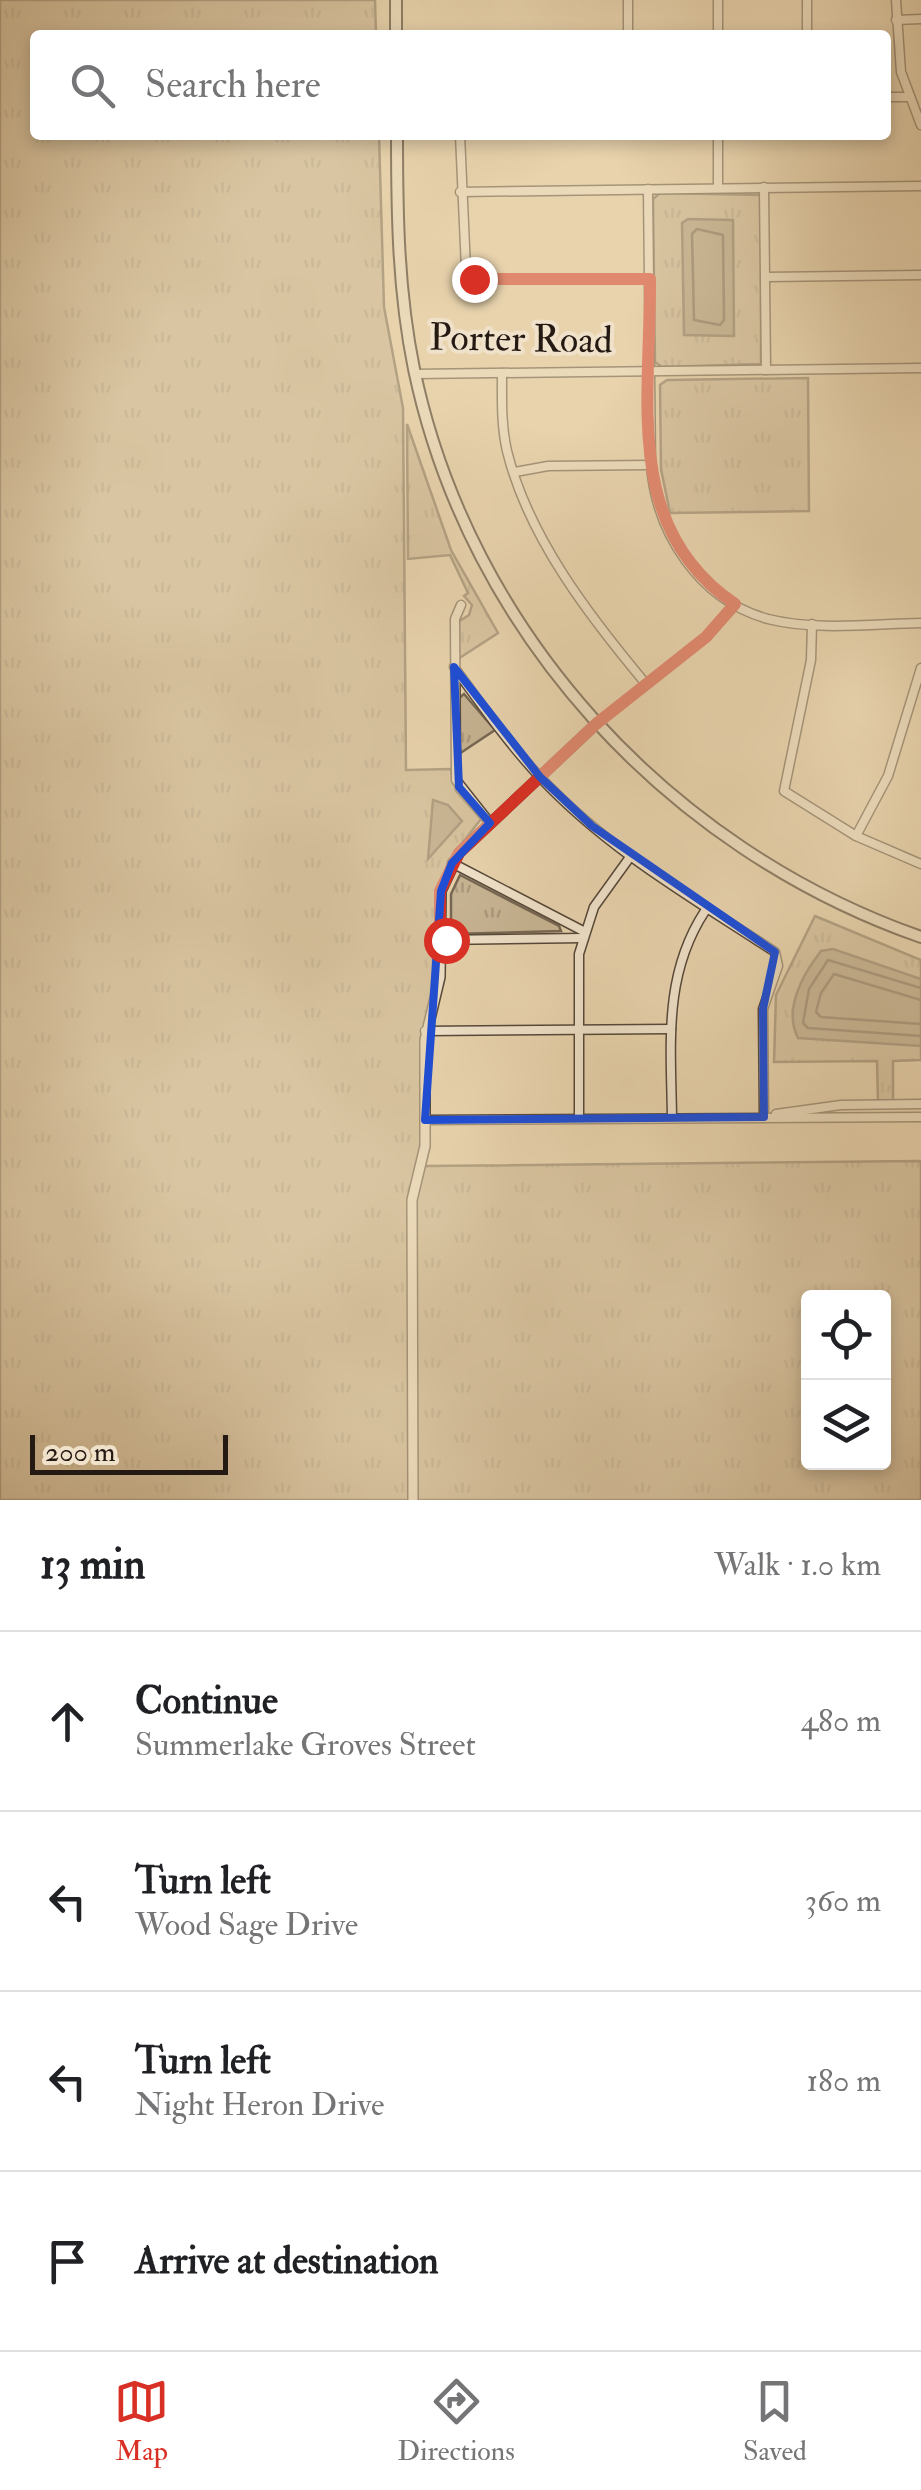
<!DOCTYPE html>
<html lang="en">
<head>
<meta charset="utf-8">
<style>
	:root { --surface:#fff; --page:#f2f2f2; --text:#202124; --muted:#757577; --line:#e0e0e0; --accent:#d93025 }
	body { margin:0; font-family:"IM FELL Double Pica",serif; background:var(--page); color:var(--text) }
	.controls { position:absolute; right:30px; bottom:30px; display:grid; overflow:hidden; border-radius:10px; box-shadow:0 5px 15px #0003 }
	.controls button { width:90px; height:90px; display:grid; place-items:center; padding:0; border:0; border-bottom:2px solid var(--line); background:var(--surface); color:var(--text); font:50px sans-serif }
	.scale { position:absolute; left:30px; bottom:25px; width:198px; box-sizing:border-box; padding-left:10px; border:5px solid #251a13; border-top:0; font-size:28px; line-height:35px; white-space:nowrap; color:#251a13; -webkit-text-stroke:8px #f0e2ca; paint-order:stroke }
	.stop { position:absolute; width:30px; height:30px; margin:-22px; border:8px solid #d93025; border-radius:50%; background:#fff }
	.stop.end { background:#d93025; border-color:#fff; box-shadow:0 2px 10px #0008 }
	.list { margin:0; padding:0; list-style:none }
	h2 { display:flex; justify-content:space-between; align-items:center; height:130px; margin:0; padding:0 40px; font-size:42px }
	h2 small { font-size:32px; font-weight:400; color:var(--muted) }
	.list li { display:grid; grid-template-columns:65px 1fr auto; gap:30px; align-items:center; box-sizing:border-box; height:180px; padding:0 40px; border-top:2px solid var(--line) }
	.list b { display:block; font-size:38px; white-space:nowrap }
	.list p { margin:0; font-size:32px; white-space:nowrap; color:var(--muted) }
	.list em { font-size:32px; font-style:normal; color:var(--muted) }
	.icon { flex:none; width:55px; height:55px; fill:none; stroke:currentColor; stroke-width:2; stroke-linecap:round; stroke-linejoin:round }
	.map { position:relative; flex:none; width:921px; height:1500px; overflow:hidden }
	.search { position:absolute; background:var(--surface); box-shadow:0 5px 15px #0003; left:30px; right:30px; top:30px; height:110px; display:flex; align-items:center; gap:25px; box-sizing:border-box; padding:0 35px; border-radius:10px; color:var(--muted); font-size:38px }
	.sheet { height:850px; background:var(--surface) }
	nav { display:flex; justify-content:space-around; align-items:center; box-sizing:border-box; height:140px; border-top:2px solid var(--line); background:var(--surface); font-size:28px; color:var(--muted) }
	nav a { display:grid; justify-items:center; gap:5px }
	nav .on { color:var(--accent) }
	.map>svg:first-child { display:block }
	.grass { fill:url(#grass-tufts); stroke:#766753; stroke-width:2.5; fill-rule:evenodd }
	.water { fill:#a69479; stroke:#726350; stroke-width:2.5 }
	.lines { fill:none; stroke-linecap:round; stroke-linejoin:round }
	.shore { stroke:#665746; stroke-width:2.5 }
	.minor-casing { stroke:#56483a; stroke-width:11 }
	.tertiary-casing { stroke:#56483a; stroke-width:12 }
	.secondary-casing { stroke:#251a13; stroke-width:14 }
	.minor { stroke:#f0e2ca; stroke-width:8 }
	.tertiary { stroke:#f0e2ca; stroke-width:9 }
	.secondary { stroke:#f0e2ca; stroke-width:10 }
	.route { stroke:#d93025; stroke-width:12 }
	.marked { fill:none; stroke:#1d4ed8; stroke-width:8; stroke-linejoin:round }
	.labels { text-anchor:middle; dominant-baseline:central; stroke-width:8; stroke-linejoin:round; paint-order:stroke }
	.street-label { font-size:38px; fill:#251a13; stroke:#f0e2ca }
</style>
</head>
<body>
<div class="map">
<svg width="921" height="1500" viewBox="0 0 921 1500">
	<defs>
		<pattern id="grass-tufts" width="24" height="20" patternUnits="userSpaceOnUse" patternTransform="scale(2.5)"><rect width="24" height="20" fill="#c7b493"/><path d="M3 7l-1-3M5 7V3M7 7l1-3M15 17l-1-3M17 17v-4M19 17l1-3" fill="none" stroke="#ab9a7e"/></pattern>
	</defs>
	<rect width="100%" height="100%" fill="#e8d3ad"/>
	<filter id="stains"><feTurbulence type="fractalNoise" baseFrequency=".002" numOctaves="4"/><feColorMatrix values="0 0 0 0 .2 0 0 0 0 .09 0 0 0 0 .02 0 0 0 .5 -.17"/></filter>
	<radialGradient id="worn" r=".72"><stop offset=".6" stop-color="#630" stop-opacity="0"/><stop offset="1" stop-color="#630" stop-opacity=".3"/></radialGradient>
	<g class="grass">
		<path d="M0,0h375l1,35h-341v100h344l5,172 19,101 3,362 45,-1 5,22 25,28 -32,41 -12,32 -2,91 -14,55 3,128 497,-5v339h-921zM808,1298h76v164h-76z"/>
		<polygon points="660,193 761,195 761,364 662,367 655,362 653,199"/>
		<polygon points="808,378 809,511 670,513 661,469 660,385 667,380"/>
		<polygon points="407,424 451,550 498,633 458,659 458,622 469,615 472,605 464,596 468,593 450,555 408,559"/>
		<polygon points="464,694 495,730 459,754 458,699"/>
		<polygon points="460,875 559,926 561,931 451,934 451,894"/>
		<polygon points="815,916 921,960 921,1060 893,1061 893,1101 878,1101 877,1061 774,1062 776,995"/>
	</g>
	<g class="water">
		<polygon points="688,219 733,220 734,336 684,335 682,223"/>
		<polygon points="433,800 448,805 462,821 428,859"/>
		<path d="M833,949l88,30v67l-123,-8c-15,-29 5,-64 23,-87z"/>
	</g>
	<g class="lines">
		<g class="shore">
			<polygon points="697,229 723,235 724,320 720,325 694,320 692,234"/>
			<polyline points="921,988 828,960 809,989 803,1023 808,1028 921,1036"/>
			<polyline points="921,1000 834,974 821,993 816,1012 821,1017 921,1024"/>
		</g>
		<g class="minor-casing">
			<g id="minor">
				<polyline points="628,0 628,35"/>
				<polyline points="718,0 718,35"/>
				<polyline points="896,0 901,72 921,125"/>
				<polyline points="896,20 921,19"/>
				<polyline points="807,35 807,0"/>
				<polyline points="886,97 910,97"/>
				<polyline points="460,135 466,269 474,279 650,279"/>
				<polyline points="718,135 718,188"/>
				<polyline points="764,187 766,370"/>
				<path d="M648,189l3,276c5,68 48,135 117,154 48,12 104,5 153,4"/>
				<polyline points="460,192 921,186"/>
				<polyline points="767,277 921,275"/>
				<path d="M502,373c0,26 -1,52 5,78 21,86 83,166 139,233"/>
				<polyline points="415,374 921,368"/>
				<polyline points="515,472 548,466 651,465"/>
				<polyline points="461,605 455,619 456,780 490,823"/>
				<polyline points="812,624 811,660 784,791 856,836 921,864"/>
				<path d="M454,667c27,37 54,76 86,110 68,73 153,121 235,175l3,14 -15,43 1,108"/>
				<polyline points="596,724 706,637 735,604"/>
				<polyline points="856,836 888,776 921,668"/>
				<polyline points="452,863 585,932"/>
				<polyline points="440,940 583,938"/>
				<polyline points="425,1031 671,1029"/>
				<polyline points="776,1114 841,1105 921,1104"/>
				<polyline points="579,1118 579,954 594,907 630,857"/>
				<path d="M672,1118c-1,-74 -9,-143 33,-207"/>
				<polyline points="425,1120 921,1117"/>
			</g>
		</g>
		<g class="tertiary-casing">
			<polyline id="tertiary" points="413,1500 412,1200 425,1146 425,1040 440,977 441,891 459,853 596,724"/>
		</g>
		<g class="secondary-casing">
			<g id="secondary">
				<polyline points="396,0 396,35"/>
				<path d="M397,135c0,79 1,156 17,234 55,264 255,480 507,568"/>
			</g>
		</g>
		<use href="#minor" class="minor"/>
		<use href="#tertiary" class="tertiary"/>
		<use href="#secondary" class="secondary"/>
	</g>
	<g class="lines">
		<path class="route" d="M446,940h-6v-49l19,-38 137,-129 110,-87 29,-33c-113,-76 -84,-206 -85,-325h-176"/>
	</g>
	<path d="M0 0H921V1500H0ZM454,667l86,110 52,49 183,126 -12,57 1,108 -339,3 16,-229 11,-28 38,-40 -31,-36z" fill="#e8d3ad" fill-opacity=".55" fill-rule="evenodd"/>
	<path class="marked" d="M454,667l86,110 52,49 183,126 -12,57 1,108 -339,3 16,-229 11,-28 38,-40 -31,-36z"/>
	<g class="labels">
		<g class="street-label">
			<text transform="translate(521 339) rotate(1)">Porter Road</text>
		</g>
	</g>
	<rect width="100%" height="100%" filter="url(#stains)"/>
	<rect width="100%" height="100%" fill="url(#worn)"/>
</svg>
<div class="controls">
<button><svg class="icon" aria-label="locate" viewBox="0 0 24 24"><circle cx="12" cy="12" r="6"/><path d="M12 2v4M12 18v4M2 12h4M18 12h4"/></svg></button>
<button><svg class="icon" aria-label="layers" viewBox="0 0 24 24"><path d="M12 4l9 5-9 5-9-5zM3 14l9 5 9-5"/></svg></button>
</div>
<div class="scale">200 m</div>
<div class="stop" style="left:446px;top:940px"></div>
<div class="stop end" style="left:474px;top:279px"></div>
<div class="search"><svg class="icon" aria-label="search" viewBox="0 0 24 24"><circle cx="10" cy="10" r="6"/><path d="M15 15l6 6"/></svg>Search here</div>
</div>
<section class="sheet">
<h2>13 min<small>Walk · 1.0 km</small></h2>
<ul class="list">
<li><svg class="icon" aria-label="ahead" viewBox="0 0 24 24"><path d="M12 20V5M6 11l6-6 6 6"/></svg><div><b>Continue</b><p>Summerlake Groves Street</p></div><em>480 m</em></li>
<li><svg class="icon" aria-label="left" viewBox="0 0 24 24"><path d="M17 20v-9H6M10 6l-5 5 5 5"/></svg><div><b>Turn left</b><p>Wood Sage Drive</p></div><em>360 m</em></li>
<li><svg class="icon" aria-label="left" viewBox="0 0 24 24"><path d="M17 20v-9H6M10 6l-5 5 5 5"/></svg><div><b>Turn left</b><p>Night Heron Drive</p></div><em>180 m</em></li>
<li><svg class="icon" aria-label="arrive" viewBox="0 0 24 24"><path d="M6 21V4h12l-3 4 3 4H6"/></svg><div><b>Arrive at destination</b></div></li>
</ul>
</section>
<nav>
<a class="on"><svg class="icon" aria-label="map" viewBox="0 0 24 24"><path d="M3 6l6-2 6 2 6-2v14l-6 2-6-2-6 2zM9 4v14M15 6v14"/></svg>Map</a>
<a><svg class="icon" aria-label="directions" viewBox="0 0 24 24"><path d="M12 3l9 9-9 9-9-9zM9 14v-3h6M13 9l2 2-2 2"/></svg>Directions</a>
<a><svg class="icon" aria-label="saved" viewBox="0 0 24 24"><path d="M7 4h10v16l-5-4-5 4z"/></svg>Saved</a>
</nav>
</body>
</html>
